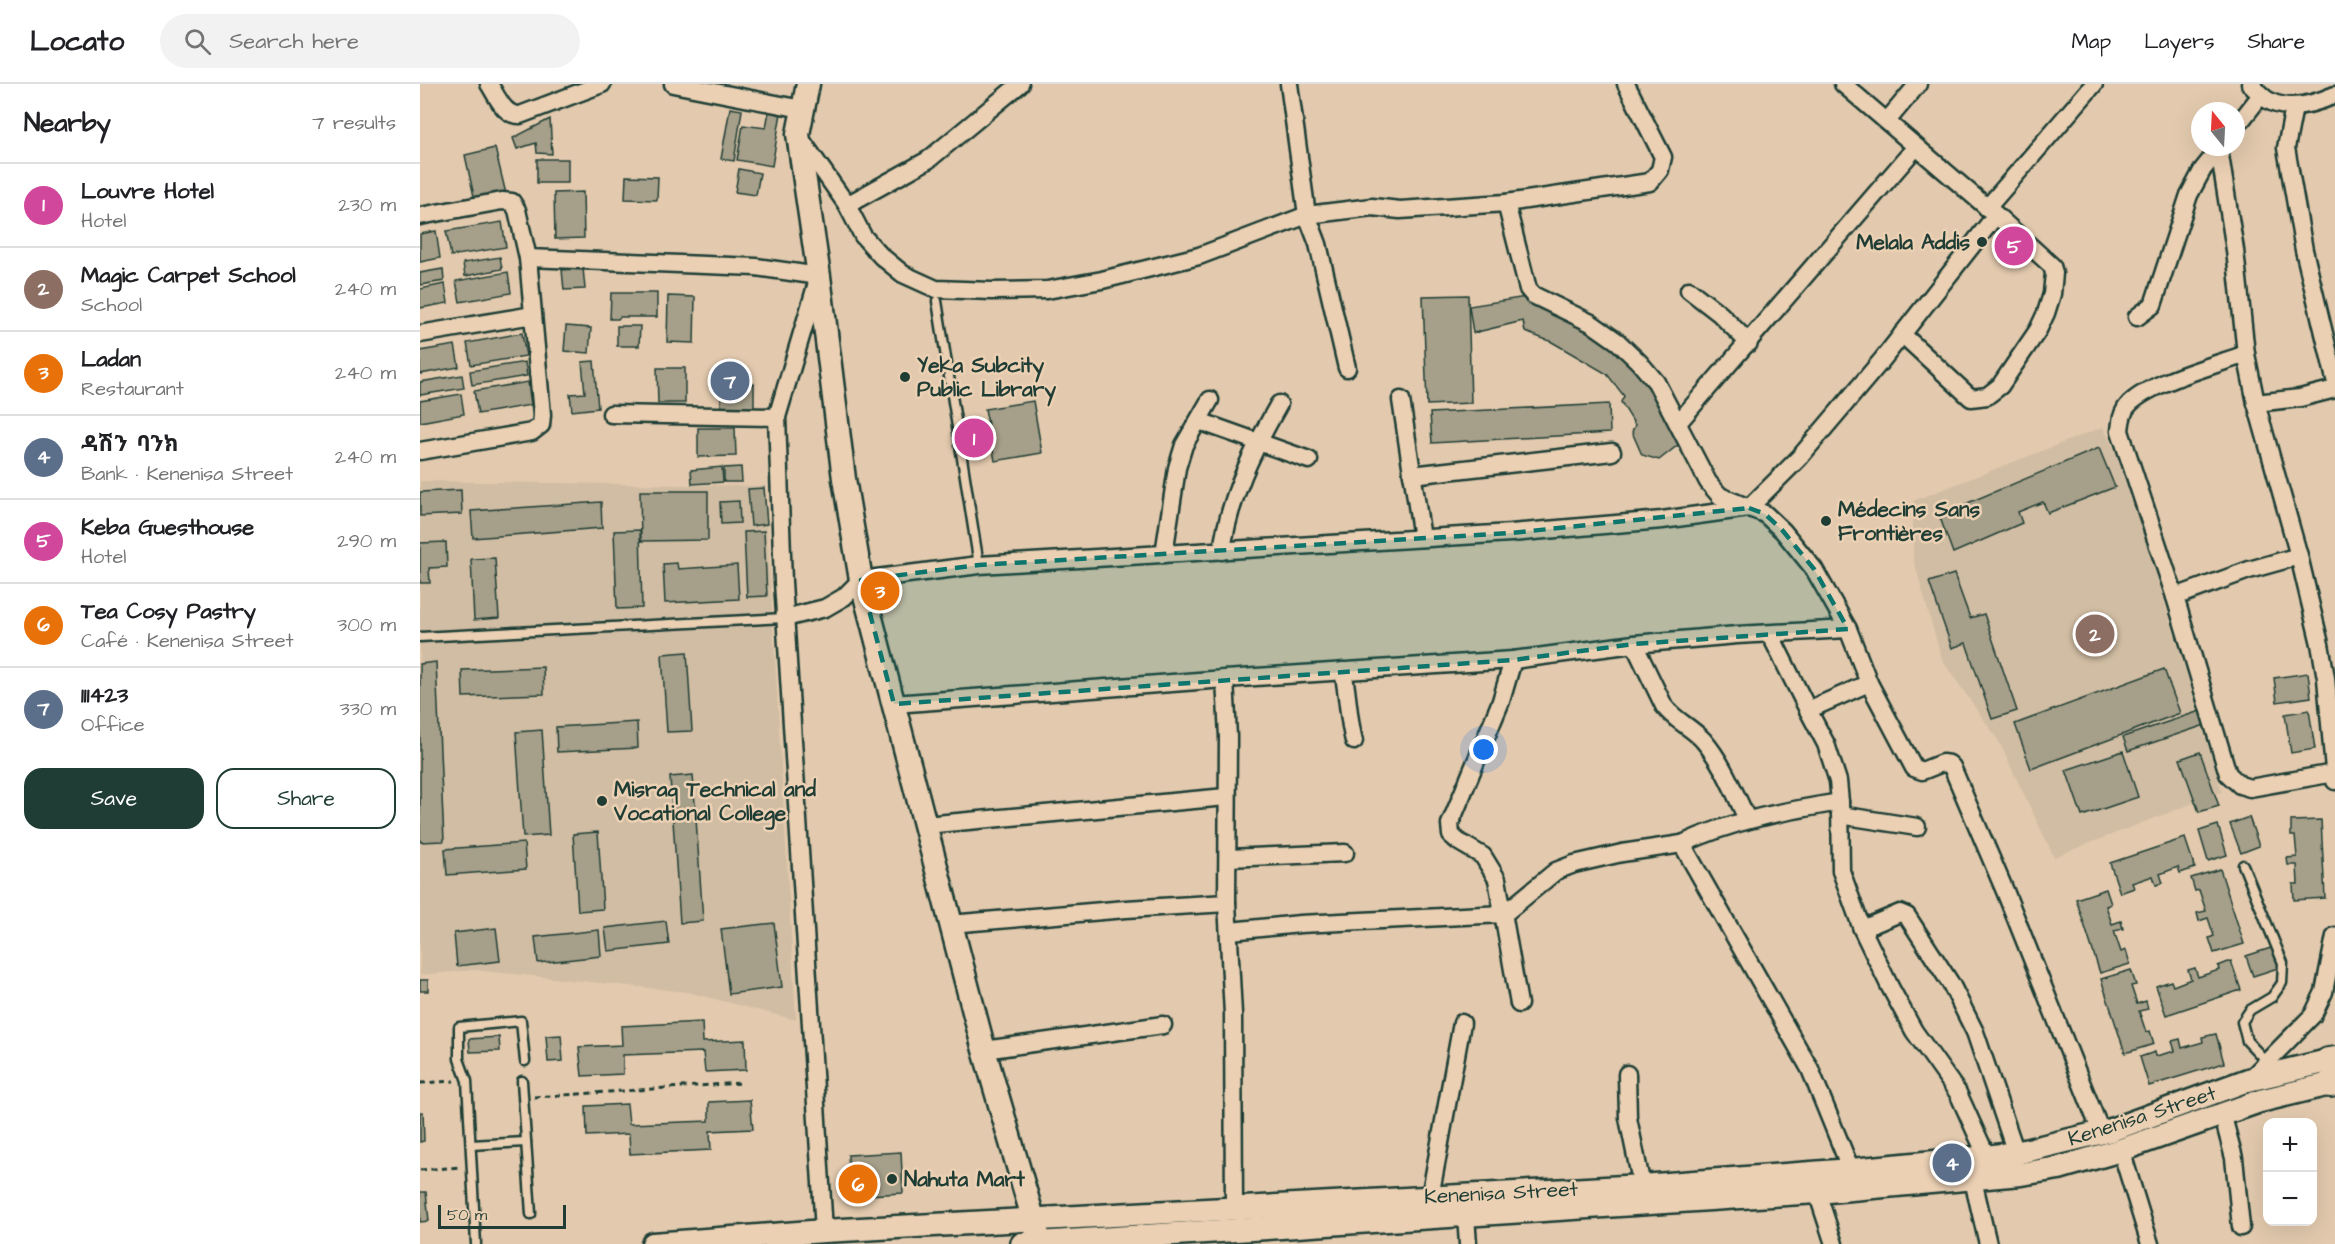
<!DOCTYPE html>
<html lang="en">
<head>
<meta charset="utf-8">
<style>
	:root { --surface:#fff; --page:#f2f2f2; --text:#202124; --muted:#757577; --line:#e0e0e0; --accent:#1f3d34 }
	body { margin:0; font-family:"Architects Daughter","Noto Sans Ethiopic",sans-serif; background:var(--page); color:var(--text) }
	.controls { position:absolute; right:18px; bottom:18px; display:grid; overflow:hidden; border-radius:12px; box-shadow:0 6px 24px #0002 }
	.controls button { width:54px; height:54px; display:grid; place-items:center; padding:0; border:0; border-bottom:2px solid var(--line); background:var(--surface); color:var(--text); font:30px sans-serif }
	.compass { position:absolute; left:1771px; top:18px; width:54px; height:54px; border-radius:50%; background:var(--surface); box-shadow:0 6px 24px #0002; rotate:342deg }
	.scale { position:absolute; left:18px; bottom:15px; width:128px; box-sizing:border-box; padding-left:6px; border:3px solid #1f3d34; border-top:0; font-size:16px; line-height:21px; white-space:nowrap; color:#1f3d34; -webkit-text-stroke:4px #ebd0b3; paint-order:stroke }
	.you { position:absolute; left:1064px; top:666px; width:21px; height:21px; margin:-15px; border:4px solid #fff; border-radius:50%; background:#1a73e8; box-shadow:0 0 0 9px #1a73e833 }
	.badge { display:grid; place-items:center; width:39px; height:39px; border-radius:50%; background:var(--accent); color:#fff; font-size:20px; font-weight:700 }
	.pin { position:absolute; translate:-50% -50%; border:3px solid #fff; box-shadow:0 2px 6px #0006 }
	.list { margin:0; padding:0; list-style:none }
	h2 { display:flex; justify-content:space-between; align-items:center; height:78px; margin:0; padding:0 24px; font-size:26px }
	h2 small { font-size:20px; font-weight:400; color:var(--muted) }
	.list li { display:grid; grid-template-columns:39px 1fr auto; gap:18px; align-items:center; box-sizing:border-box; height:84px; padding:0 24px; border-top:2px solid var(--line) }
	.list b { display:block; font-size:22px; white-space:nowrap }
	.list p { margin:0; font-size:20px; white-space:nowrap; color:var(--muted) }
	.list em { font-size:20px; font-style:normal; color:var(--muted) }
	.actions { display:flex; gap:12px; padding:18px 24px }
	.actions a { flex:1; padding:14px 0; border:2px solid var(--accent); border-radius:18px; text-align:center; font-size:21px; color:var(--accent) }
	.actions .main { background:var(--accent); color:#fff }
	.icon { flex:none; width:33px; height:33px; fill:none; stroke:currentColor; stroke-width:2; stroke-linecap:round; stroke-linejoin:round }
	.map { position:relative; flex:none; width:1915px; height:1160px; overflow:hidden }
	header { display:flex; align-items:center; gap:36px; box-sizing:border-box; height:84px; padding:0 30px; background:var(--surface); border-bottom:2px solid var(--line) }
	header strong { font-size:28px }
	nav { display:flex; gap:33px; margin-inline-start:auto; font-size:21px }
	.search { width:420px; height:54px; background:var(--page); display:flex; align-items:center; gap:15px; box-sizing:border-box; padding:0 21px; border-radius:33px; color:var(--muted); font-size:22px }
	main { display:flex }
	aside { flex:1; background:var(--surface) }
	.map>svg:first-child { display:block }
	.built { fill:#d1bda3 }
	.building { fill:#a69f89; stroke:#1f3d34; stroke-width:1.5 }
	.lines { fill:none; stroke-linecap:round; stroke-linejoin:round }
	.lane-casing { stroke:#1f3d34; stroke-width:13 }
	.street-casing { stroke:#1f3d34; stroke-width:21 }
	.secondary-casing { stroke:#1f3d34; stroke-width:27 }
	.primary-casing { stroke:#1f3d34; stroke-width:30 }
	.path { stroke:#1f3d34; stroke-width:3; stroke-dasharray:6 4.5; stroke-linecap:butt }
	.lane { stroke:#ebd0b3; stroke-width:8 }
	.street { stroke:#ebd0b3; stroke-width:16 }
	.secondary { stroke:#ebd0b3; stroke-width:22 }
	.primary { stroke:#ebd0b3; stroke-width:26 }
	.marked { fill:#0f766e; fill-opacity:0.2; stroke:#0f766e; stroke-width:4.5; stroke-dasharray:12 8; stroke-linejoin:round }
	.poi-dot { fill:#1f3d34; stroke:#ebd0b3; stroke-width:2 }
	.labels { text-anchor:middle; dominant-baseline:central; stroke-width:5; stroke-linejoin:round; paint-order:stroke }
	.poi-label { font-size:21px; font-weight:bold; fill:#1f3d34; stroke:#ebd0b3; text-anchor:start }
	.street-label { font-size:21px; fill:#1f3d34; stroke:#ebd0b3 }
</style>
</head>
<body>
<header>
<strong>Locato</strong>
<div class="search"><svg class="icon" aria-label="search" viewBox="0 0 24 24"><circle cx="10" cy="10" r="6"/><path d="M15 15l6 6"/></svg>Search here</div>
<nav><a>Map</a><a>Layers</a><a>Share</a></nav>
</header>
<main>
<aside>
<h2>Nearby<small>7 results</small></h2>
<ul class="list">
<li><span class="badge" style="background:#d1479c">1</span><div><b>Louvre Hotel</b><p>Hotel</p></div><em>230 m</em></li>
<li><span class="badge" style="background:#8d6e63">2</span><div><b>Magic Carpet School</b><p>School</p></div><em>240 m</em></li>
<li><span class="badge" style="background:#e8710a">3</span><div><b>Ladan</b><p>Restaurant</p></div><em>240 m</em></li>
<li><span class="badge" style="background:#5c6f8a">4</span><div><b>ዳሽን ባንክ</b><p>Bank · Kenenisa Street</p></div><em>240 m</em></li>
<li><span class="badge" style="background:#d1479c">5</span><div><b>Keba Guesthouse</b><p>Hotel</p></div><em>290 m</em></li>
<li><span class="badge" style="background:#e8710a">6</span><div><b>Tea Cosy Pastry</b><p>Café · Kenenisa Street</p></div><em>300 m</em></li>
<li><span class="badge" style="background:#5c6f8a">7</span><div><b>111423</b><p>Office</p></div><em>330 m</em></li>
</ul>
<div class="actions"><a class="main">Save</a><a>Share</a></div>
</aside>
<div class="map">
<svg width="1915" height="1160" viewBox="0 0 1915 1160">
	<rect width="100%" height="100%" fill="#e3caae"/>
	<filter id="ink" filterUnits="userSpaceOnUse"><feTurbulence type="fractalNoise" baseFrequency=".0167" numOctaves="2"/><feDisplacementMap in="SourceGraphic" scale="12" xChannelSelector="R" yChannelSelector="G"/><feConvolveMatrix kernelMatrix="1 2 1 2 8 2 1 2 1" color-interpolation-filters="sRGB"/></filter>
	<g filter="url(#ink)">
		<g class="built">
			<polygon points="1683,343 1705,387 1802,708 1634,773 1578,656 1522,576 1493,474 1493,417"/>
			<polygon points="0,397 345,402 376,936 267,908 54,886 0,891"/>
		</g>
		<g class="building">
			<polygon points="310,24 322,26 314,77 301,75"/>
			<polygon points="349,27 361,29 352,82 317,76 323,41 346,44"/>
			<polygon points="130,35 132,70 117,69 116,59 97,65 93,54"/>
			<polygon points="75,64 86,110 55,117 45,71"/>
			<rect x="117" y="75" width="31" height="24"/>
			<polygon points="319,85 340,89 336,111 315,108"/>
			<polygon points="206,92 238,93 237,116 205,115"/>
			<polygon points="163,108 164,154 135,155 134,109"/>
			<polygon points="82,138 86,163 31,172 26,147"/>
			<polygon points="16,147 20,174 0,178 0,150"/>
			<polygon points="80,173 82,185 45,192 43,179"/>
			<polygon points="163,184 165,205 144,206 142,186"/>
			<polygon points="23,185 24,197 0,201 0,189"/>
			<polygon points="88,188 91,209 40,218 36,197"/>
			<polygon points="25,200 28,219 0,224 0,205"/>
			<polygon points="191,209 237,209 237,233 200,233 198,235 190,235"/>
			<polygon points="1048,211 1051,319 1007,321 1003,212"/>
			<polygon points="248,212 275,213 274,259 247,258"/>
			<polygon points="1106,213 1175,249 1225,291 1263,357 1239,376 1222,371 1212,348 1215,341 1201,318 1204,312 1187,290 1132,258 1105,248 1103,237 1053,249 1049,222"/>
			<polygon points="146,242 171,244 169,269 144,267"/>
			<polygon points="197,242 220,242 219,262 197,262"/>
			<polygon points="102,249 106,272 51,281 47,259"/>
			<polygon points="35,261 39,283 0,290 0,267"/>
			<polygon points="174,277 178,324 152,327 150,310 165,309 162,278"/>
			<polygon points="105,278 107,292 52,301 50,287"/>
			<polygon points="237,284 265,284 265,319 238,319"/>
			<polygon points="42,291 44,304 0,311 0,298"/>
			<polygon points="108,298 111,321 58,330 54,307"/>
			<rect x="301" y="300" width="33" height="31"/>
			<polygon points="41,310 44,330 0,338 0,317"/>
			<polygon points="613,317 622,369 575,377 565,325"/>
			<polygon points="1189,320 1190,349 1012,359 1010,329"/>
			<polygon points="278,344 315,344 316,372 278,373"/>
			<polygon points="1679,364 1695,403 1628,429 1623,418 1598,428 1602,439 1533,469 1519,431"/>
			<polygon points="302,383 303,398 272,400 271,386"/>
			<polygon points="321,383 322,398 304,398 304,384"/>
			<polygon points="344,404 347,440 331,442 328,405"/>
			<polygon points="41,406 42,430 0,432 0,408"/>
			<polygon points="220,407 288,407 288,456 221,457"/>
			<polygon points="319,417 320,439 301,440 300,418"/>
			<polygon points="181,418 182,444 53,454 51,427"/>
			<polygon points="220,446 222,524 197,525 194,447"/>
			<polygon points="344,447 347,512 327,513 324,448"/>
			<polygon points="26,458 27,483 9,484 10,499 0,499 0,459"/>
			<polygon points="75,474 79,534 54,536 51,475"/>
			<polygon points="257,479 258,485 317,481 319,515 245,519 243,480"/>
			<polygon points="1534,490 1550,534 1564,530 1597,627 1572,635 1546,559 1532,564 1509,498"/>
			<polygon points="267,568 272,647 247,648 242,570"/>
			<polygon points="16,578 24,757 0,758 0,580"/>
			<polygon points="123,583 124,610 43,613 42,586"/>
			<polygon points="1744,585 1760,629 1611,685 1595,640"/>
			<polygon points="1888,589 1891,613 1857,618 1854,594"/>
			<polygon points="1889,626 1895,665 1871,669 1865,630"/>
			<polygon points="1780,627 1785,641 1708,667 1703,653"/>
			<polygon points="217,638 218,664 137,668 136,643"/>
			<polygon points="122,646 129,751 103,753 96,648"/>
			<polygon points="1703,667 1718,713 1662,732 1646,686"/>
			<polygon points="1780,668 1799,722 1779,728 1760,675"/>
			<polygon points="273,691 283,837 260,839 250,693"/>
			<polygon points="1829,733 1839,762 1821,769 1810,740"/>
			<polygon points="1901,736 1905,814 1874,816 1873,800 1878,800 1877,781 1868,781 1867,774 1877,773 1875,752 1871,752 1871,737"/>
			<polygon points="1798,741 1807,771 1788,777 1779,747"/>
			<polygon points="178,748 183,825 158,827 153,750"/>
			<polygon points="1765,754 1775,784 1760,789 1758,783 1740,790 1743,799 1736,801 1733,792 1712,799 1714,804 1700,809 1690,779"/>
			<polygon points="104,759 106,785 27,791 25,765"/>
			<polygon points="1800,785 1824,860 1794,869 1789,854 1794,852 1788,834 1779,837 1777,829 1786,827 1779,806 1775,807 1771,794"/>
			<polygon points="1686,805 1691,820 1686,822 1692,840 1701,837 1703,845 1694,847 1701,868 1706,866 1710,880 1680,889 1656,815"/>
			<polygon points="246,837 249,860 188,867 185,844"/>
			<polygon points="354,839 362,903 309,910 301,845"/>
			<polygon points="76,844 80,877 37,882 34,849"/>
			<polygon points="179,846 181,872 118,879 115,853"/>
			<polygon points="1854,863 1861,883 1833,892 1826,872"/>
			<polygon points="1811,877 1821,906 1746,931 1736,902 1751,897 1753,902 1771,895 1768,886 1775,884 1778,893 1799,886 1798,882"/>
			<polygon points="1711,886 1716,901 1711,902 1717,920 1726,917 1728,925 1719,927 1726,948 1730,947 1734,960 1705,969 1681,895"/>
			<rect x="0" y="896" width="8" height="11"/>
			<polygon points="282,938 283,958 325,956 326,986 285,988 283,968 203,971 203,990 162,992 159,963 202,961 201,942"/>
			<polygon points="1796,950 1804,979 1729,1002 1720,973 1735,968 1736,972 1755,967 1752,957 1760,955 1762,964 1783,958 1782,953"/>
			<polygon points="141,951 143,977 128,978 126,952"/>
			<polygon points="79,953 80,967 50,968 49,955"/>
			<polygon points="330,1016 333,1045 290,1047 291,1066 210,1070 209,1050 167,1052 166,1022 207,1020 209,1040 289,1037 289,1018"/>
			<polygon points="0,1028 3,1028 4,1057 0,1058"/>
			<polygon points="481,1068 483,1109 430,1112 428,1071"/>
			<polygon points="0,1108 6,1108 9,1137 0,1138"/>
		</g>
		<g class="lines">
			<g class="lane-casing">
				<g id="lane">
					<polyline points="517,217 559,481"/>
					<polyline points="0,553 365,534"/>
					<polyline points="1823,781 1863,879 1862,899 1852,913 1830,926 1822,938 1827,957 1847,978"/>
					<polyline points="102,997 111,1130"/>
					<polyline points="51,1061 106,1058"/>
					<polyline points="56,1160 47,997 39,975 39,943 101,937 105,977"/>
				</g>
			</g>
			<g class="street-casing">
				<g id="street">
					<path d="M69,0c8,12 15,32 31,31l82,-31"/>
					<polyline points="253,0 382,25"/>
					<polyline points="869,0 887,131 898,160 927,284"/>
					<path d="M1841,11c20,19 51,10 74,0"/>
					<polyline points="1874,23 1866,64 1884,166 1915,295"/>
					<polyline points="1467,37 1498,0"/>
					<polyline points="1816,43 1841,11 1830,0"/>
					<polyline points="380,54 427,121 508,76 600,0"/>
					<polyline points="1800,63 1799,65 1815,166 1826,270 1836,319 1879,472 1900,560 1906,594 1915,697"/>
					<polyline points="1086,119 1108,205 1113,211 1171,239 1198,258 1219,278 1236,298 1288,398 1300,412 1329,424 1379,374 1462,276 1576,131 1423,0"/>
					<polyline points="427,121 443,152 461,172 483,190 516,205 572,207 627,206 682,196 779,172 887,131 952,123 980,126 1086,119 1230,98 1240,86 1243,73 1206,0"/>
					<polyline points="1567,124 1674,0"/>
					<polyline points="0,132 82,117 92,118 97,126 108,174 336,183 399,192 357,333 363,498 404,1147"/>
					<polyline points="1269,206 1300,230 1329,259"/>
					<polyline points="1717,233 1733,221 1769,111 1783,85 1799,65"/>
					<polyline points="0,250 113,231"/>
					<polyline points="1482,250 1551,314 1567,312 1580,302 1618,246 1626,229 1632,210 1634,189 1632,182 1576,131"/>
					<path d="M1826,270c-30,11 -103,30 -120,54 -5,8 -5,14 -6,23l55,166 53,177 12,11 10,3 84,-15"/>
					<polyline points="981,316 1002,454"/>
					<polyline points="1836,319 1880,314 1915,305"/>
					<polyline points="191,330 357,333"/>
					<polyline points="779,337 889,376"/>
					<polyline points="1258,339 1496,63"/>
					<polyline points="0,367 112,348 121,341 122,331 108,174"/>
					<polyline points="992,391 1192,368"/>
					<path d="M802,467c7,-53 31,-101 57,-147"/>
					<polyline points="744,470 757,384 764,361 790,316"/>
					<polyline points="1755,513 1829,486 1879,472"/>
					<polyline points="365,534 405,524 424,513 441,496 559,481 1091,449 1242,436 1329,424 1345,430 1363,447 1394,485 1428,545 1317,551 1214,560 1093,576 805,595 474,620"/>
					<polyline points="1428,545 1449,599 1494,684 1502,687 1522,679 1529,680 1532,683 1585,807 1681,1048"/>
					<polyline points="1350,550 1388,626 1449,599"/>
					<path d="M1214,560l30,62c10,14 27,21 39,34 20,23 31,52 44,79"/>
					<polyline points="1093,576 1081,617 1030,740 1031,751 1039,758 1063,772 1077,795 1099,920"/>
					<path d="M923,587c5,23 5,47 11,70"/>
					<polyline points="805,595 808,653 807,819 813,930 814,1125"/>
					<polyline points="1388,626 1406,660 1418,697 1420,718 1421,787 1442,845 1470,903 1494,947 1538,1009 1567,1073"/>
					<polyline points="1420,731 1497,743"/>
					<polyline points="505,741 806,713"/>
					<path d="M1262,760c51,-24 103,-33 158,-42"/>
					<polyline points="809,774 925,769"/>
					<polyline points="530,840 706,825 807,819"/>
					<polyline points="1442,845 1480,829 1487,832 1531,900 1555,948 1596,1069"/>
					<polyline points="810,847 880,840 1084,830 1136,787 1154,780 1202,769 1262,760 1390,985 1431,1086"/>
					<polyline points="564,966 743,941"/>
					<polyline points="1207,990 1208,1034 1222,1102"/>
					<polyline points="1829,996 1893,931 1904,908 1915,852"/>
					<polyline points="1802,1029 1814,1074 1821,1143"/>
					<polyline points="1701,1066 1730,1160"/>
					<polyline points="1553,1096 1568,1160"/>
					<polyline points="1397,1108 1414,1160"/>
					<polyline points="1010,1113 1042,939"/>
					<polyline points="1046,1132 1048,1160"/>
				</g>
			</g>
			<g class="secondary-casing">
				<g id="secondary">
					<polyline points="388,0 378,50 399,192 424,395 441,496 564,966 618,1151"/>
					<polyline points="233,1160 404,1147 1222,1102 1431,1086 1567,1073 1596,1069 1691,1046 1828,996 1908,977"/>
					<polyline points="602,1160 1397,1108 1601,1090 1639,1084 1701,1066 1840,1017 1910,1000"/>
				</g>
			</g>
			<g class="primary-casing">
				<g id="primary">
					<polyline points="1908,977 1915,976"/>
					<polyline points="1910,1000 1915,999"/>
				</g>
			</g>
			<g class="path">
				<polyline points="0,999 34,997"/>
				<polyline points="114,1013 321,999"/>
				<polyline points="0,1086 40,1083"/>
			</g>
			<use href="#lane" class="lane"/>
			<use href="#street" class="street"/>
			<use href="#secondary" class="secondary"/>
			<use href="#primary" class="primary"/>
		</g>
	</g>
	<path class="marked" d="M1329,424l16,6 18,17 31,38 34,60 -214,15 -121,16 -619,44 -33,-124 118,-15 532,-32z"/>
	<g class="poi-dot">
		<circle cx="1562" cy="158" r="6"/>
		<circle cx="485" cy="293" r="6"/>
		<circle cx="1406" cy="437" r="6"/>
		<circle cx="182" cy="717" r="6"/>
		<circle cx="472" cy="1095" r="6"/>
	</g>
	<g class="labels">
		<g class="poi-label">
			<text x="1550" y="158" text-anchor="end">Melala Addis</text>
			<text x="497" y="281">Yeka Subcity<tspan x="497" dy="24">Public Library</tspan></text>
			<text x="1418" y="425">Médecins Sans<tspan x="1418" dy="24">Frontières</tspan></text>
			<text x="194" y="705">Misraq Technical and<tspan x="194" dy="24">Vocational College</tspan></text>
			<text x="484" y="1095">Nahuta Mart</text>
		</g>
		<g class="street-label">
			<text transform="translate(1722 1032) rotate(-18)">Kenenisa Street</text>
			<text transform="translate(1081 1109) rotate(-3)">Kenenisa Street</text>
		</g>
	</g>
</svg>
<div class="controls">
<button>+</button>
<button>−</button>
</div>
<svg class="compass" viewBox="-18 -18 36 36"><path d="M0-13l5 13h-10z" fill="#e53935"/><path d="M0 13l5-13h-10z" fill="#757577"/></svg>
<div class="scale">50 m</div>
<div class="you"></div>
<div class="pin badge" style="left:554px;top:354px;background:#d1479c">1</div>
<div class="pin badge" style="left:1675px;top:550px;background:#8d6e63">2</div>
<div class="pin badge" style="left:460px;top:507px;background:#e8710a">3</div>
<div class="pin badge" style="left:1532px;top:1079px;background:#5c6f8a">4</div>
<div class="pin badge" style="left:1594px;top:162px;background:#d1479c">5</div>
<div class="pin badge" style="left:438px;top:1100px;background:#e8710a">6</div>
<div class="pin badge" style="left:310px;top:297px;background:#5c6f8a">7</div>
</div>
</main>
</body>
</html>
